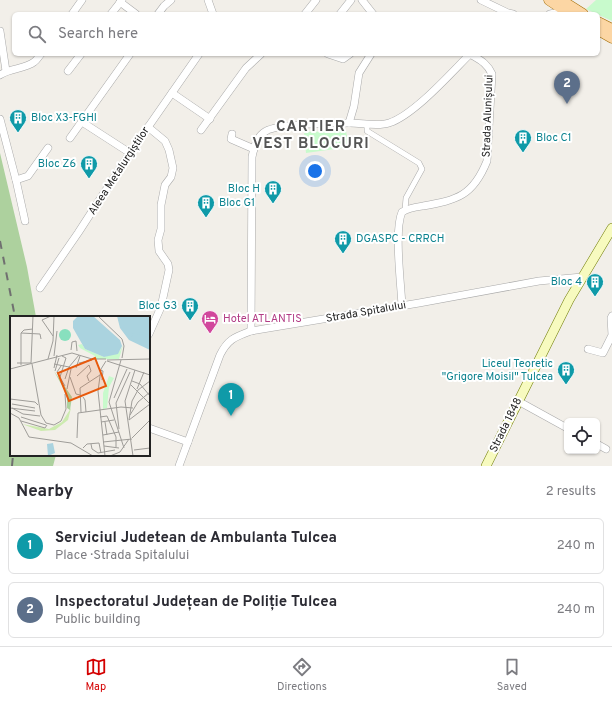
<!DOCTYPE html>
<html lang="en">
<head>
<meta charset="utf-8">
<style>
	:root { --surface:#fff; --page:#f7f7f7; --text:#2b2b33; --muted:#7c7c81; --line:#e1e1e2; --accent:#d40000 }
	body { margin:0; font-family:Overpass,sans-serif; background:var(--page); color:var(--text) }
	.controls { position:absolute; right:12px; bottom:12px; display:grid; overflow:hidden; border-radius:6px; box-shadow:0 1px 3px #0004 }
	.controls button { width:36px; height:36px; display:grid; place-items:center; padding:0; border:0; border-bottom:1px solid var(--line); background:var(--surface); color:var(--text); font:20px sans-serif }
	.you { position:absolute; left:315px; top:171px; width:14px; height:14px; margin:-10px; border:3px solid #fff; border-radius:50%; background:#1a73e8; box-shadow:0 0 0 6px #1a73e833 }
	.badge { display:grid; place-items:center; width:26px; height:26px; border-radius:50%; background:var(--accent); color:#fff; font-size:13px; font-weight:700 }
	.pin { position:absolute; translate:-50% -33px; filter:drop-shadow(0 1px 2px #0008) }
	.pin::after { content:''; position:absolute; top:21px; width:14px; height:12px; background:inherit; clip-path:polygon(0 0,100% 0,50% 100%) }
	.list { margin:0; padding:0; list-style:none }
	h2 { display:flex; justify-content:space-between; align-items:center; height:52px; margin:0; padding:0 16px; font-size:17px }
	h2 small { font-size:13px; font-weight:400; color:var(--muted) }
	.list li { display:grid; grid-template-columns:26px 1fr auto; gap:12px; align-items:center; box-sizing:border-box; height:56px; margin:0 8px 8px; padding:0 8px; border:1px solid var(--line); border-radius:6px }
	.list b { display:block; font-size:15px; white-space:nowrap }
	.list p { margin:0; font-size:13px; white-space:nowrap; color:var(--muted) }
	.list em { font-size:13px; font-style:normal; color:var(--muted) }
	.icon { flex:none; width:22px; height:22px; fill:none; stroke:currentColor; stroke-width:2; stroke-linecap:round; stroke-linejoin:round }
	.map { position:relative; flex:none; width:612px; height:466px; overflow:hidden }
	.search { position:absolute; background:var(--surface); box-shadow:0 1px 3px #0004; left:12px; right:12px; top:12px; height:44px; display:flex; align-items:center; gap:10px; box-sizing:border-box; padding:0 14px; border-radius:6px; color:var(--muted); font-size:15px }
	.sheet { height:180px; background:var(--surface) }
	nav { display:flex; justify-content:space-around; align-items:center; box-sizing:border-box; height:56px; border-top:1px solid var(--line); background:var(--surface); font-size:11px; color:var(--muted) }
	nav a { display:grid; justify-items:center; gap:2px }
	nav .on { color:var(--accent) }
	.map>svg:first-child { display:block }
	.forest { fill:#add19e }
	.park { fill:#c8facc }
	.lines { fill:none; stroke-linecap:round; stroke-linejoin:round }
	.pedestrian-casing { stroke:#a9a9a9; stroke-width:6 }
	.minor-casing { stroke:#a9a9a9; stroke-width:8 }
	.secondary-casing { stroke:#707d05; stroke-width:10 }
	.primary-casing { stroke:#a06b00; stroke-width:11 }
	.pedestrian { stroke:#fff; stroke-width:5 }
	.minor { stroke:#fff; stroke-width:7 }
	.secondary { stroke:#f7fabf; stroke-width:9 }
	.primary { stroke:#fcd6a4; stroke-width:10 }
	.rail { stroke:#707070; stroke-width:2; stroke-dasharray:8 8; stroke-linecap:butt }
	.labels { text-anchor:middle; dominant-baseline:central; stroke-width:4; stroke-linejoin:round; paint-order:stroke }
	.street-label { font-size:11px; fill:#222; stroke:#fff }
	.culture-label { font-size:11px; fill:#0d838f; stroke:#fff; text-anchor:end }
	.hotel-label { font-size:11px; fill:#b23c85; stroke:#fff; text-anchor:start }
	.district-label { font-size:15px; font-weight:bold; letter-spacing:1px; fill:#555; stroke:#fff }
	.inset-river { fill:none; stroke:#aad3df; stroke-width:2 }
	.inset-road { fill:none; stroke:#9f9d99; stroke-width:1 }
	.view { fill:#e8590c; fill-opacity:0.15; stroke:#e8590c; stroke-width:2 }
	.inset-edge { fill:none; stroke:#222; stroke-width:2 }
</style>
</head>
<body>
<div class="map">
<svg width="612" height="466" viewBox="0 0 612 466">
	<rect width="100%" height="100%" fill="#f2efe9"/>
	<polygon class="forest" points="0,153 27,267 36,317 11,317 11,455 56,455 53,466 0,466"/>
	<g class="park">
		<polygon points="596,0 612,0 612,21 586,9"/>
		<polygon points="346,131 349,147 306,153 304,132"/>
	</g>
	<g class="lines">
		<g class="pedestrian-casing">
			<polyline id="pedestrian" points="367,124 367,131 419,163 422,169 406,198 405,210"/>
		</g>
		<g class="minor-casing">
			<g id="minor">
				<polyline points="208,0 213,14"/>
				<polyline points="362,0 373,14"/>
				<polyline points="481,0 508,13 513,14"/>
				<polyline points="120,2 136,14"/>
				<polyline points="72,14 82,0"/>
				<polyline points="111,14 122,0"/>
				<polyline points="158,14 164,6 171,0"/>
				<polyline points="305,14 316,0"/>
				<polyline points="340,14 351,0"/>
				<polyline points="550,14 565,11"/>
				<polyline points="0,31 6,71"/>
				<polyline points="328,54 343,59 350,54"/>
				<polyline points="68,71 81,54"/>
				<path d="M0,75c10,-7 25,-6 34,-13 3,-2 5,-6 7,-8"/>
				<polyline points="172,93 210,119"/>
				<polyline points="0,119 16,180 25,221"/>
				<polyline points="82,122 130,153"/>
				<polyline points="349,123 354,106 359,73 371,54"/>
				<polyline points="148,127 165,141 169,150 173,168 171,177 165,185 161,205 161,229 158,240 159,251 168,264 169,270 161,307 149,334"/>
				<polyline points="201,130 246,68 261,54"/>
				<polyline points="232,134 231,139 254,149"/>
				<polyline points="70,138 130,54"/>
				<polyline points="16,180 28,176 48,148"/>
				<polyline points="40,288 78,233 130,153 199,54"/>
				<path d="M251,331l1,-174c2,-10 5,-21 14,-26 11,-7 68,-8 84,-8 12,0 28,4 39,0 25,-8 62,-50 81,-69 10,6 17,9 22,20l-5,87c-14,35 -30,39 -64,45 -7,1 -15,2 -21,6 -8,18 -1,72 0,94"/>
				<polyline points="588,349 603,353 612,335 611,318 612,316"/>
				<polyline points="518,401 567,428"/>
				<polyline points="149,428 188,442"/>
				<polyline points="597,444 606,449"/>
				<path d="M179,466l41,-111c8,-16 15,-18 31,-24l168,-28 120,-22 43,-4"/>
			</g>
		</g>
		<g class="secondary-casing">
			<polyline id="secondary" points="486,466 569,300 612,228"/>
		</g>
		<g class="primary-casing">
			<g id="primary">
				<polyline points="549,0 567,12"/>
				<polyline points="561,0 583,14"/>
				<polyline points="598,22 612,29"/>
				<polyline points="598,30 612,38"/>
			</g>
		</g>
		<use href="#pedestrian" class="pedestrian"/>
		<use href="#minor" class="minor"/>
		<use href="#secondary" class="secondary"/>
		<use href="#primary" class="primary"/>
		<g class="rail">
			<polyline points="0,241 15,317"/>
			<polyline points="12,466 13,455"/>
		</g>
	</g>
	<defs>
		<g id="building-pin" transform="scale(0.9)"><path d="M0 17L-7.5 6A9.5 9.5 0 1 1 7.5 6Z" fill="#0f9aa8" stroke="#fff"/><path d="M-4-6H4V6H1V3H-1V6H-4ZM-2.5-4.3h1.7v1.8h-1.7ZM.8-4.3h1.7v1.8H.8ZM-2.5-1h1.7V.8h-1.7ZM.8-1h1.7V.8H.8Z" fill="#fff"/></g>
		<g id="hotel-pin" transform="scale(0.9)"><path d="M0 17L-7.5 6A9.5 9.5 0 1 1 7.5 6Z" fill="#d1479c" stroke="#fff"/><path d="M-6-4.5h1.5V1H6V5H4.5V3h-9V5H-6ZM-4 0a1.8 1.8 0 1 1 3.6 0ZM.5 0V-2.5h3Q6-2.5 6 0Z" fill="#fff"/></g>
	</defs>
	<g fill-rule="evenodd">
		<use href="#building-pin" x="18" y="118"/>
		<use href="#building-pin" x="523" y="138"/>
		<use href="#building-pin" x="89" y="164"/>
		<use href="#building-pin" x="273" y="189"/>
		<use href="#building-pin" x="206" y="203"/>
		<use href="#building-pin" x="343" y="239"/>
		<use href="#building-pin" x="595" y="282"/>
		<use href="#building-pin" x="190" y="306"/>
		<use href="#hotel-pin" x="210" y="319"/>
		<use href="#building-pin" x="566" y="370"/>
	</g>
	<g class="labels">
		<g class="street-label">
			<text transform="translate(488 116) rotate(-88)">Strada Alunișului</text>
			<text transform="translate(119 171) rotate(-57)">Aleea Metalurgiștilor</text>
			<text transform="translate(366 312) rotate(-10)">Strada Spitalului</text>
			<text transform="translate(506 425) rotate(-64)">Strada 1848</text>
		</g>
		<g class="culture-label">
			<text x="31" y="118" text-anchor="start">Bloc X3-FGHI</text>
			<text x="536" y="138" text-anchor="start">Bloc C1</text>
			<text x="76" y="164">Bloc Z6</text>
			<text x="260" y="189">Bloc H</text>
			<text x="219" y="203" text-anchor="start">Bloc G1</text>
			<text x="356" y="239" text-anchor="start">DGASPC - CRRCH</text>
			<text x="582" y="282">Bloc 4</text>
			<text x="177" y="306">Bloc G3</text>
			<text x="553" y="364">Liceul Teoretic<tspan x="553" dy="13">"Grigore Moisil" Tulcea</tspan></text>
		</g>
		<g class="hotel-label">
			<text x="223" y="319">Hotel ATLANTIS</text>
		</g>
		<g class="district-label">
			<text x="311" y="127">CARTIER<tspan x="311" dy="17">VEST BLOCURI</tspan></text>
		</g>
	</g>
	<g transform="translate(10 316)">
		<rect width="140" height="140" fill="#f2efe9"/>
		<path d="M61,92l-3,12 -13,10 -14,1 -19,-7 27,5 13,-7z" fill="#cdebb0"/>
		<path d="M44,55l18,26 -2,13 -3,-2v-13z" fill="#add19e"/>
		<path d="M72,28l3,5 19,8 16,-6 3,-6 -4,14h-26l2,-3 -15,-8 -2,-3zM99,60l5,2 -5,9 -2,21 -4,1v-16z" fill="#c8facc"/>
		<path d="M49 19a6 6 0 1 1 12 0a6 6 0 1 1-12 0Z" fill="#88e0be"/>
		<path d="M68,0h15l27,24 2,6 -4,8 -14,3 -19,-8 -12,-21v-7zM107,0h33v34l-21,-10 -9,-12zM43,127l2,10 -7,3 -1,-12z" fill="#aad3df"/>
		<path class="inset-river" d="M118,20l13,-3 9,4"/>
		<path class="inset-road" d="M41,0l-9,4 11,16M88,0l24,23 2,7M11,17v32M11,17l19,1 1,5M11,17l3,-3 9,-1M61,34l1,-8 4,-1 1,10M62,37l20,6h14M44,40l3,-25M112,42l2,-12M38,43l5,-18 1,-25M97,44l43,-1M111,44l-12,42 15,46M97,45l43,14M7,47h14M21,47l2,-47M69,47l13,-3M22,48l9,51 5,8 8,2 7,-4 5,-12 -1,-15M44,48l15,3M51,50l-4,6 8,14M44,52l3,-13M66,52l4,-12M0,53l62,-16M90,54l3,1 -1,9M45,55l4,-13M67,60l12,-11 2,6 -4,5 2,5M50,61l6,-19 -4,-2M60,61l6,17 4,1M55,63l4,-12 10,-12M122,65l8,3 10,12M121,69l19,19M57,73l4,-20 -2,-2M127,73l7,-17M73,81l2,3 1,12M104,82l13,-29M0,83l25,3 3,3M2,88l23,4M0,92l25,3M2,92l11,6 17,2M71,96l-1,-24 20,-13M0,97l9,5 10,19 42,6 22,13M120,99l8,-13 12,-10M11,101l25,8M90,101l7,-1 9,21v10M119,104l3,-19 6,-11 12,-9M119,104l21,-16M11,105l24,7 2,-3M91,106l13,-2M95,106l2,13M109,113l-3,-26 14,-31M93,119l16,-3M67,122l1,-25 43,-6 12,1M122,122l18,-18M93,126l29,-3M81,128l1,5 6,4 17,-3M94,130l15,2M73,132l4,-4 12,-1 2,10M124,134l16,-2M95,140l-7,-65 3,-22 5,-8M100,140l10,-4 9,-13M123,140l-8,-55 10,-31"/>
		<path class="view" d="M85,42l11,28 -37,15 -11,-28z"/>
		<rect width="140" height="140" class="inset-edge"/>
	</g>
</svg>
<div class="controls">
<button><svg class="icon" aria-label="locate" viewBox="0 0 24 24"><circle cx="12" cy="12" r="6"/><path d="M12 2v4M12 18v4M2 12h4M18 12h4"/></svg></button>
</div>
<div class="you"></div>
<div class="pin badge" style="left:231px;top:416px;background:#0f9aa8">1</div>
<div class="pin badge" style="left:567px;top:104px;background:#5c6f8a">2</div>
<div class="search"><svg class="icon" aria-label="search" viewBox="0 0 24 24"><circle cx="10" cy="10" r="6"/><path d="M15 15l6 6"/></svg>Search here</div>
</div>
<section class="sheet">
<h2>Nearby<small>2 results</small></h2>
<ul class="list">
<li><span class="badge" style="background:#0f9aa8">1</span><div><b>Serviciul Judetean de Ambulanta Tulcea</b><p>Place · Strada Spitalului</p></div><em>240 m</em></li>
<li><span class="badge" style="background:#5c6f8a">2</span><div><b>Inspectoratul Județean de Poliție Tulcea</b><p>Public building</p></div><em>240 m</em></li>
</ul>
</section>
<nav>
<a class="on"><svg class="icon" aria-label="map" viewBox="0 0 24 24"><path d="M3 6l6-2 6 2 6-2v14l-6 2-6-2-6 2zM9 4v14M15 6v14"/></svg>Map</a>
<a><svg class="icon" aria-label="directions" viewBox="0 0 24 24"><path d="M12 3l9 9-9 9-9-9zM9 14v-3h6M13 9l2 2-2 2"/></svg>Directions</a>
<a><svg class="icon" aria-label="saved" viewBox="0 0 24 24"><path d="M7 4h10v16l-5-4-5 4z"/></svg>Saved</a>
</nav>
</body>
</html>
